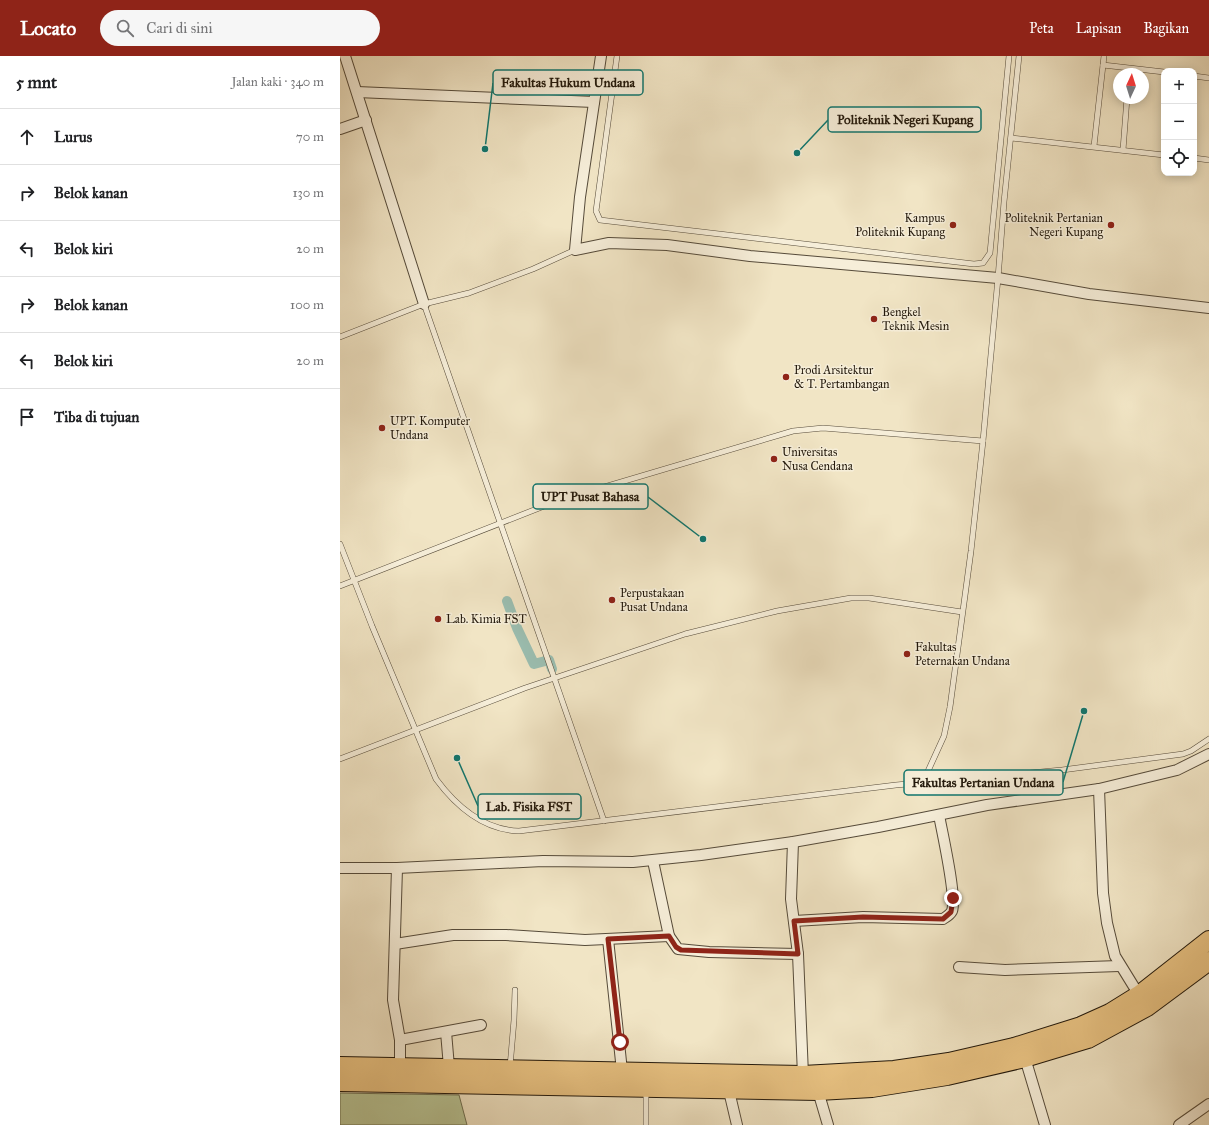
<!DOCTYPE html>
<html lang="id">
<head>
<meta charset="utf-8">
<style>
	:root { --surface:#fff; --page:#f6f6f6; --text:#202124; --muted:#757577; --line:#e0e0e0; --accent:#8f2418 }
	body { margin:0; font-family:"IM FELL Great Primer",serif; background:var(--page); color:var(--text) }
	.controls { position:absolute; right:12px; top:12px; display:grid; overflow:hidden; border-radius:8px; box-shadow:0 2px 10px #0003 }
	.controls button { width:36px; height:36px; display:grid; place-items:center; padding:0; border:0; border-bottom:1px solid var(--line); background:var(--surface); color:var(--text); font:20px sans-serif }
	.compass { position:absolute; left:773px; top:12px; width:36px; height:36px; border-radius:50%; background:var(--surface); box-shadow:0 2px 10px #0003; rotate:4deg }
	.stop { position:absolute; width:12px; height:12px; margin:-9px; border:3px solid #8f2418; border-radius:50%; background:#fff }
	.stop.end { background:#8f2418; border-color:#fff; box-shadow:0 1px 4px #0008 }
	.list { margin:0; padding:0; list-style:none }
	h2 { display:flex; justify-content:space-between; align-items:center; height:52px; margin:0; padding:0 16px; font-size:17px }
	h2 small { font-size:13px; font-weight:400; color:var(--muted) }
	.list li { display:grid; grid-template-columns:26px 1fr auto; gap:12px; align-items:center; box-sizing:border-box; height:56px; padding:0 16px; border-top:1px solid var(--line) }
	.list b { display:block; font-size:15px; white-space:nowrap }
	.list em { font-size:13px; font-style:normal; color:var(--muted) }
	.icon { flex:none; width:22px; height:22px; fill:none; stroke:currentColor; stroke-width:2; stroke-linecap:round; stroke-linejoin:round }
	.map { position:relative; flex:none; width:869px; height:1069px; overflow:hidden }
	header { display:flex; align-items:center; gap:24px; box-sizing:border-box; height:56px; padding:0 20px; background:var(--accent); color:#fff }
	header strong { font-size:19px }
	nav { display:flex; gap:22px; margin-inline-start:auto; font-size:14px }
	.search { width:280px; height:36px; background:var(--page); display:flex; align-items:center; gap:10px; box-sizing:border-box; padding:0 14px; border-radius:22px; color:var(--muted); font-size:15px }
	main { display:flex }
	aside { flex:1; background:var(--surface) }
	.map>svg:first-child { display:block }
	.green { fill:#b8c596; stroke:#6d6e50 }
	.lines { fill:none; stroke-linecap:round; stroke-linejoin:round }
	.canal { stroke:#9bbfb2; stroke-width:10 }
	.lane-casing { stroke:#564b3a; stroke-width:6 }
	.street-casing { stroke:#564b3a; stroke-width:12 }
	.highway-casing { stroke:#22180b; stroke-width:20 }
	.lane { stroke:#f6eed9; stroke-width:5 }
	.street { stroke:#f6eed9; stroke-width:10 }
	.highway { stroke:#e8c282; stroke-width:18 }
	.route { stroke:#8f2418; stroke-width:5 }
	.poi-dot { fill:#8f2418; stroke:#f6eed9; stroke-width:1.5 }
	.labels { text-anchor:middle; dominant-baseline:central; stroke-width:3; stroke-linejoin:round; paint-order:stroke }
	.poi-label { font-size:12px; fill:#22180b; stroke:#f6eed9; text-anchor:start }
	.leader { fill:none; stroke:#0f766e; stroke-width:1.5 }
	.callout-dot { fill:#0f766e; stroke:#f6eed9; stroke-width:1.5 }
	.callout { fill:#f6eed9; stroke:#0f766e; stroke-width:1.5 }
	.callout-label { font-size:13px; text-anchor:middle; font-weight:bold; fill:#22180b }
</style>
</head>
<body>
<header>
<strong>Locato</strong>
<div class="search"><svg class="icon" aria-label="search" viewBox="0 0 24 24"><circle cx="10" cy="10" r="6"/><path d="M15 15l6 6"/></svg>Cari di sini</div>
<nav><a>Peta</a><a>Lapisan</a><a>Bagikan</a></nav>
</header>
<main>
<aside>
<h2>5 mnt<small>Jalan kaki · 340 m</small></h2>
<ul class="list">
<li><svg class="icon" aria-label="ahead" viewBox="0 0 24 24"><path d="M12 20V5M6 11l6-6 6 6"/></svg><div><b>Lurus</b></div><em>70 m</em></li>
<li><svg class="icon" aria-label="right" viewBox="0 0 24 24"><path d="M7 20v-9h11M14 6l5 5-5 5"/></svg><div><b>Belok kanan</b></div><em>130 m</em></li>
<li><svg class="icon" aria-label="left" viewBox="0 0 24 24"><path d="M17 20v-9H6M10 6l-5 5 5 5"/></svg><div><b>Belok kiri</b></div><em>20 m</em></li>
<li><svg class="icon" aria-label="right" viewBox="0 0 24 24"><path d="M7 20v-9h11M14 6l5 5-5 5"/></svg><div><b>Belok kanan</b></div><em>100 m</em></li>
<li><svg class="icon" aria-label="left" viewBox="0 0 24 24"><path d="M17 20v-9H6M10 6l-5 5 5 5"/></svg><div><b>Belok kiri</b></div><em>20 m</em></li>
<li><svg class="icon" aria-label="arrive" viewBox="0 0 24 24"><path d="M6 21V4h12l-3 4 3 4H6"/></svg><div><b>Tiba di tujuan</b></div></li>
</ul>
</aside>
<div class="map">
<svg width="869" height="1069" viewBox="0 0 869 1069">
	<rect width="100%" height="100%" fill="#f1e5c5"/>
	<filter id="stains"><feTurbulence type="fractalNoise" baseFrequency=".005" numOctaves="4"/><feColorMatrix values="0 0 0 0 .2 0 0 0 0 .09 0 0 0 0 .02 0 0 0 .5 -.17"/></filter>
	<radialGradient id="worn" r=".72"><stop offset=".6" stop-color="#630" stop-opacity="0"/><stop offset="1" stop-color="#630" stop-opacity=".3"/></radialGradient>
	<polygon class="green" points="0,1037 119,1039 127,1069 0,1069"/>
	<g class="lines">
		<polyline class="canal" points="167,545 177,572 194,608 209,604 212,613"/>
		<g class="lane-casing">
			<g id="lane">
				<polyline points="277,0 256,155 260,164 634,208 643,207 650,197 669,0"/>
				<polyline points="763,9 824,16"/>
				<polyline points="854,20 869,22"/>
				<polyline points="671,82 824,99"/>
				<polyline points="754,90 764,0"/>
				<polyline points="783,94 787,42"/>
				<polyline points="854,102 869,104"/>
				<polyline points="84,248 264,765"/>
				<polyline points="0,281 84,248 129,237 193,213 235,194"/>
				<path d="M0,488l32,82 64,153c20,27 48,51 83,52l377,-46 166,-15 121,-16 8,-3 18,-12"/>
				<polyline points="0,530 217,445 453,375 483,372 643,385"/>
				<polyline points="0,703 185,632 345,578 437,555 511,542 529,542 622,556"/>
				<polyline points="583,726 604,680 610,651 631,495 643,385 658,222 664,146 679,0"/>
				<polyline points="170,1011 174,964 175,934"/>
				<polyline points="306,1069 306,1035"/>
			</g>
		</g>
		<g class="street-casing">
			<g id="street">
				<polyline points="5,0 84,248"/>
				<polyline points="261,0 240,141 235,194 269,187 327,189 410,200 658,222 749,238 869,252"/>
				<polyline points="17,36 254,46"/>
				<polyline points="0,73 26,64"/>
				<polyline points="759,733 763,837 767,867 775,900 799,939"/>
				<polyline points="453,786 451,843 458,898 463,1019"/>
				<polyline points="313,805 329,880 338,893 369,896 458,898"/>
				<polyline points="0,812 57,812 203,805 293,806 361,799 453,786 538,771 647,749 759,733 837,714 869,698"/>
				<polyline points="57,812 53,944 60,984 60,1011"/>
				<path d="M454,865l69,-4 80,2c3,-2 7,-4 9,-8 5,-14 -10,-79 -13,-96"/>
				<polyline points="268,883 282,1015"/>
				<polyline points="55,888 113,879 166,879 245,884 329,880"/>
				<polyline points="619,911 665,914 779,910"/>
				<polyline points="106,976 109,1011"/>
				<polyline points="60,984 141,969"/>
				<polyline points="685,1002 705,1069"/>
				<polyline points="389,1035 397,1069"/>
				<polyline points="478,1035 488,1069"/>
				<polyline points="839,1069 869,1048"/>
			</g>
		</g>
		<g class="highway-casing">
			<g id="highway">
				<polyline points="0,1010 463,1019 554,1014 609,1006 674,991 741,970 770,957 799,939 869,884"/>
				<polyline points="0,1026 478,1035 532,1032 607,1020 685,1002 748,983 807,951 869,905"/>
			</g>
		</g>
		<use href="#lane" class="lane"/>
		<use href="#street" class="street"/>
		<use href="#highway" class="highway"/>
	</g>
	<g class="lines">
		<polyline class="route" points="280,986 268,883 329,880 336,891 341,894 458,898 454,865 523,861 603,863 611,856 613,842"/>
	</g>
	<g class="poi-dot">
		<circle cx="613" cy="169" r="4"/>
		<circle cx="771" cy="169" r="4"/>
		<circle cx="534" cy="263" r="4"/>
		<circle cx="446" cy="321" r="4"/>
		<circle cx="42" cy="372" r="4"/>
		<circle cx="434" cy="403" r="4"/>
		<circle cx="272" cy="544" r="4"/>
		<circle cx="98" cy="563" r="4"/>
		<circle cx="567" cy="598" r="4"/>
	</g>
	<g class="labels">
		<g class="poi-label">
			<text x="605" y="162" text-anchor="end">Kampus<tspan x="605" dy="14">Politeknik Kupang</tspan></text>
			<text x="763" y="162" text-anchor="end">Politeknik Pertanian<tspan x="763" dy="14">Negeri Kupang</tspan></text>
			<text x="542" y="256">Bengkel<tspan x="542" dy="14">Teknik Mesin</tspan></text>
			<text x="454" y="314">Prodi Arsitektur<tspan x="454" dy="14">&amp; T. Pertambangan</tspan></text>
			<text x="50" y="365">UPT. Komputer<tspan x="50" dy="14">Undana</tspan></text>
			<text x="442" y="396">Universitas<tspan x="442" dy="14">Nusa Cendana</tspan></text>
			<text x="280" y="537">Perpustakaan<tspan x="280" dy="14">Pusat Undana</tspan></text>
			<text x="106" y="563">Lab. Kimia FST</text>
			<text x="575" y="591">Fakultas<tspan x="575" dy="14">Peternakan Undana</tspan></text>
		</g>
	</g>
	<path class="leader" d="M145 93L153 27M457 97L488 64M363 483L308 441M744 655L723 726M117 702L138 750"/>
	<g class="callout-dot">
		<circle cx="145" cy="93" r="4"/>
		<circle cx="457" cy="97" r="4"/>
		<circle cx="363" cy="483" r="4"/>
		<circle cx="744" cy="655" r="4"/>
		<circle cx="117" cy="702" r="4"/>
	</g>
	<g class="callout">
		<rect x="153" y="14" width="150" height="25" rx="4"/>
		<rect x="488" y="51" width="153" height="25" rx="4"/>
		<rect x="193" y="428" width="115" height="25" rx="4"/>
		<rect x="564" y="714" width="159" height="25" rx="4"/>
		<rect x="138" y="738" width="103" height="25" rx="4"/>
	</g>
	<g class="callout-label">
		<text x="228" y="31">Fakultas Hukum Undana</text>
		<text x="565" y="68">Politeknik Negeri Kupang</text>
		<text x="250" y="445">UPT Pusat Bahasa</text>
		<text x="643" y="731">Fakultas Pertanian Undana</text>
		<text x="189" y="755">Lab. Fisika FST</text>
	</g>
	<rect width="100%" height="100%" filter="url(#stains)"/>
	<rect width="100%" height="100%" fill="url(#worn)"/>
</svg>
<div class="controls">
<button>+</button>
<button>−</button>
<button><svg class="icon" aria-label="locate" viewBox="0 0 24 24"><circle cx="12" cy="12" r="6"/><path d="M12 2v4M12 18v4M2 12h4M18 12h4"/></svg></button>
</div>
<svg class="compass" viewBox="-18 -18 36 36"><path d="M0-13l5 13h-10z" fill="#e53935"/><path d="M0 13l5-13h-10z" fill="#757577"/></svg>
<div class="stop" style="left:280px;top:986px"></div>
<div class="stop end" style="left:613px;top:842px"></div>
</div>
</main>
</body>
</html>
